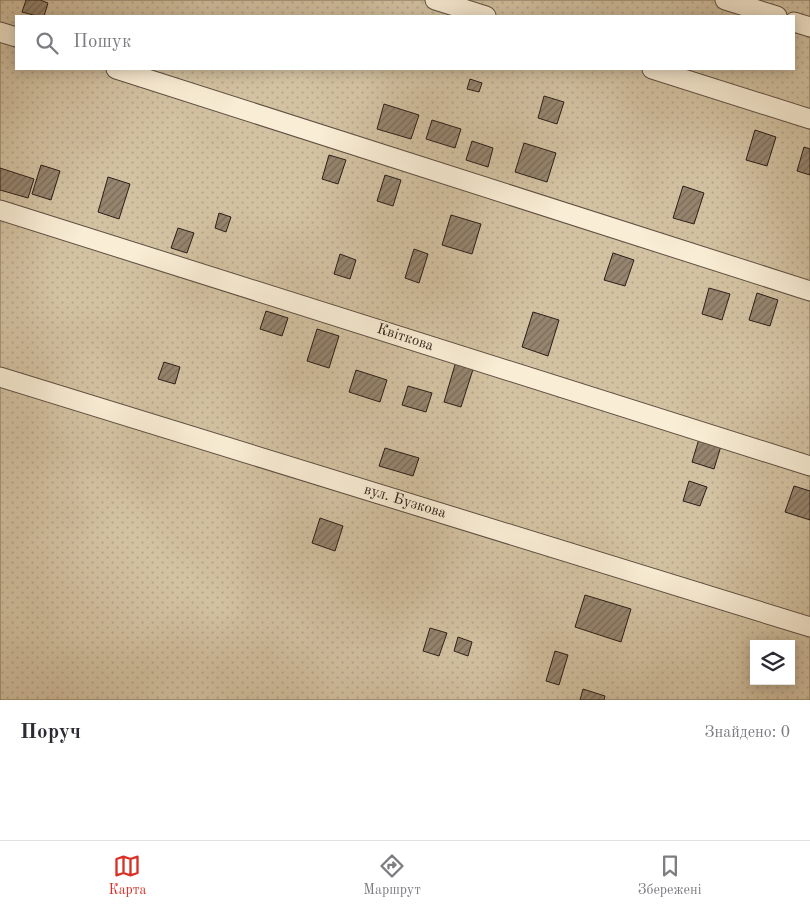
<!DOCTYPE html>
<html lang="uk">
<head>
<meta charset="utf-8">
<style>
	:root { --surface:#fff; --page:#f7f7f7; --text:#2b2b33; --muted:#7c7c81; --line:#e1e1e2; --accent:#d93025 }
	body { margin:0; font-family:"Old Standard TT",serif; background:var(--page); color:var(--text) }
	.controls { position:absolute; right:15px; bottom:15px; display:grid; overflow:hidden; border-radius:0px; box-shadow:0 2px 12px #0003 }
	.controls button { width:45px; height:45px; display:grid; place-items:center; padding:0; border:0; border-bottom:1px solid var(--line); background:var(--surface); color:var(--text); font:25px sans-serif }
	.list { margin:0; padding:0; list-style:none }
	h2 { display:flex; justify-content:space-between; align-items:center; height:65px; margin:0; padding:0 20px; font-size:21px }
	h2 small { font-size:16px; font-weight:400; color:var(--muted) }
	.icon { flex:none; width:28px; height:28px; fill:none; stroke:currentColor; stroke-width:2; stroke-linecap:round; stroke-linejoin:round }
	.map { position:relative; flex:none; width:810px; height:700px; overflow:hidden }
	.search { position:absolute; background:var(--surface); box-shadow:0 2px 12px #0003; left:15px; right:15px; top:15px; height:55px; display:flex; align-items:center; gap:12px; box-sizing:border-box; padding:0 18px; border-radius:0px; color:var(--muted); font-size:19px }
	.sheet { height:140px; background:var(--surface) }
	nav { display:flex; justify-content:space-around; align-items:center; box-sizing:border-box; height:70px; border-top:1px solid var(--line); background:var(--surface); font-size:14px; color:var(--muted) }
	nav a { display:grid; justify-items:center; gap:2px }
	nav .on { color:var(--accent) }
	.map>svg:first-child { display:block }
	.grass { fill:url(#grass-dots); stroke:#7f705d; fill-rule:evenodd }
	.building { fill:url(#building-hatch); stroke:#2b1e18 }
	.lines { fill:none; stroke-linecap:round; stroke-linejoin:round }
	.minor-casing { stroke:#5e4f42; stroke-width:21 }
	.minor { stroke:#f9edd5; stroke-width:19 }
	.labels { text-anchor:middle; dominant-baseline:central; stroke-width:4; stroke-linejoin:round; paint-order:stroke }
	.street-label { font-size:15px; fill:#2b1e18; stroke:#f9edd5 }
</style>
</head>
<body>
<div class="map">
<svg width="810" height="700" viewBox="0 0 810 700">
	<defs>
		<pattern id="grass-dots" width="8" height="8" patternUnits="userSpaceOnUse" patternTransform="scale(1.25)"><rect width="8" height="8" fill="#d3c2a2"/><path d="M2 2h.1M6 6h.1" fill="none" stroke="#b5a68b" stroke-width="1.8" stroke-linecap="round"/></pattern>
		<pattern id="building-hatch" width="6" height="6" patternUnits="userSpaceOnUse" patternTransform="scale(1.25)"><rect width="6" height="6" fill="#95846e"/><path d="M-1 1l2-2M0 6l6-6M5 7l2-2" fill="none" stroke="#7a6b59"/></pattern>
	</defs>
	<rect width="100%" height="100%" fill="#f6e3be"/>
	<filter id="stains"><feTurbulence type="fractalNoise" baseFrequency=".004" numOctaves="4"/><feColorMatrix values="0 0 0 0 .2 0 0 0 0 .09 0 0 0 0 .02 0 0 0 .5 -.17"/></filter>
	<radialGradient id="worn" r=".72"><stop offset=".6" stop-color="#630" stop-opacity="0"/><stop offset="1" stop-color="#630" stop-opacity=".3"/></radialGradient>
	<path class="grass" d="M0,0h810v700h-810zM16,16h778v53h-778zM754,644h37v37h-37z"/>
	<g class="building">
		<polygon points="26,0 40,0 48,3 44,16 37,16 22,12"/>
		<polygon points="470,79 482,83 479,92 467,89"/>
		<polygon points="544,96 564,102 557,124 538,118"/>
		<polygon points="384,104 419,115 411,139 377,129"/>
		<polygon points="432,120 461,129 455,148 426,139"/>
		<polygon points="755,130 776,137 767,166 746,160"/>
		<polygon points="472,141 493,148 488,167 466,160"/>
		<polygon points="524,143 556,153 547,182 515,172"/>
		<polygon points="804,147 810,149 810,175 797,171"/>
		<polygon points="329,155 346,160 338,184 322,179"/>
		<polygon points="41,165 60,171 51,200 32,194"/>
		<polygon points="0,168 34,179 28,198 0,190"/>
		<polygon points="385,175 401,180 393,206 377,201"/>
		<polygon points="108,177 130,184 119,219 98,212"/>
		<polygon points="683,186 704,193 694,224 673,218"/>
		<polygon points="219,213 231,217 226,232 215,228"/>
		<polygon points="451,215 481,224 472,254 442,245"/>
		<polygon points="178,228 194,233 187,253 171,248"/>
		<polygon points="414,249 428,254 419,283 405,278"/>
		<polygon points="613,253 634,260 625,286 604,280"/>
		<polygon points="340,254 356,260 350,279 334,274"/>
		<polygon points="709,288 730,294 722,320 702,314"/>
		<polygon points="757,293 778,300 770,326 749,320"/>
		<polygon points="266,311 288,318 282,336 260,329"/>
		<polygon points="533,312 559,320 548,356 522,347"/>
		<polygon points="317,329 339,336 329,368 307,361"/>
		<polygon points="457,358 475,363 461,407 444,402"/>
		<polygon points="164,362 180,367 175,384 158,379"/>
		<polygon points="356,370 387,380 380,402 349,392"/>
		<polygon points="408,386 432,393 426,412 402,405"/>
		<polygon points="699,439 721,446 714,469 692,462"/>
		<polygon points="385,448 419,458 413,476 379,466"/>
		<polygon points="689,481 707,487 700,506 683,501"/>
		<polygon points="794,486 810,491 810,520 785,512"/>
		<polygon points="320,518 343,526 335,551 312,543"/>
		<polygon points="585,595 631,609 621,642 575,627"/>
		<polygon points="430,628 447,633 439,656 423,651"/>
		<polygon points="458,637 472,642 468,656 454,651"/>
		<polygon points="555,651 568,655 559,685 546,681"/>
		<polygon points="583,689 605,696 604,700 580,700"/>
	</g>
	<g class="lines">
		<g class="minor-casing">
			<g id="minor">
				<polyline points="435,0 486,16"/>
				<polyline points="725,0 777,16"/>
				<polyline points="794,22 810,27"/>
				<polyline points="0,32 16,37"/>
				<polyline points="116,69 810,291"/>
				<polyline points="652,69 810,119"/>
				<polyline points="0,210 810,466"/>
				<polyline points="0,377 810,627"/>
			</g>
		</g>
		<use href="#minor" class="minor"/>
	</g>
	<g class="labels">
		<g class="street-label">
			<text transform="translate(405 338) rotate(18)">Квіткова</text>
			<text transform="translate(405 502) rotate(17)">вул. Бузкова</text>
		</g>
	</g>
	<rect width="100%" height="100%" filter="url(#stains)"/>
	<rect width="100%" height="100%" fill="url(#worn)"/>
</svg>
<div class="controls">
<button><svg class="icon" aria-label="layers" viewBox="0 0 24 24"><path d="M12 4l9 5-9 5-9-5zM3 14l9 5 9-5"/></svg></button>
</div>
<div class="search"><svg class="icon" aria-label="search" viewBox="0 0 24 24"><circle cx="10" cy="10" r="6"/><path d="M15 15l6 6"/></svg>Пошук</div>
</div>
<section class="sheet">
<h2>Поруч<small>Знайдено: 0</small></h2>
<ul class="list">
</ul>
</section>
<nav>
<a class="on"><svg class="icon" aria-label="map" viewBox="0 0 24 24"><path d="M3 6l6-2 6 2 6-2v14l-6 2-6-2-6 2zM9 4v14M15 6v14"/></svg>Карта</a>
<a><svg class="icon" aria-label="directions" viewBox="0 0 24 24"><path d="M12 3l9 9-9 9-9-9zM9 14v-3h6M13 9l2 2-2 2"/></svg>Маршрут</a>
<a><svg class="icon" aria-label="saved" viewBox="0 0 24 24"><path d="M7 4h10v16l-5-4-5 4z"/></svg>Збережені</a>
</nav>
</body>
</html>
